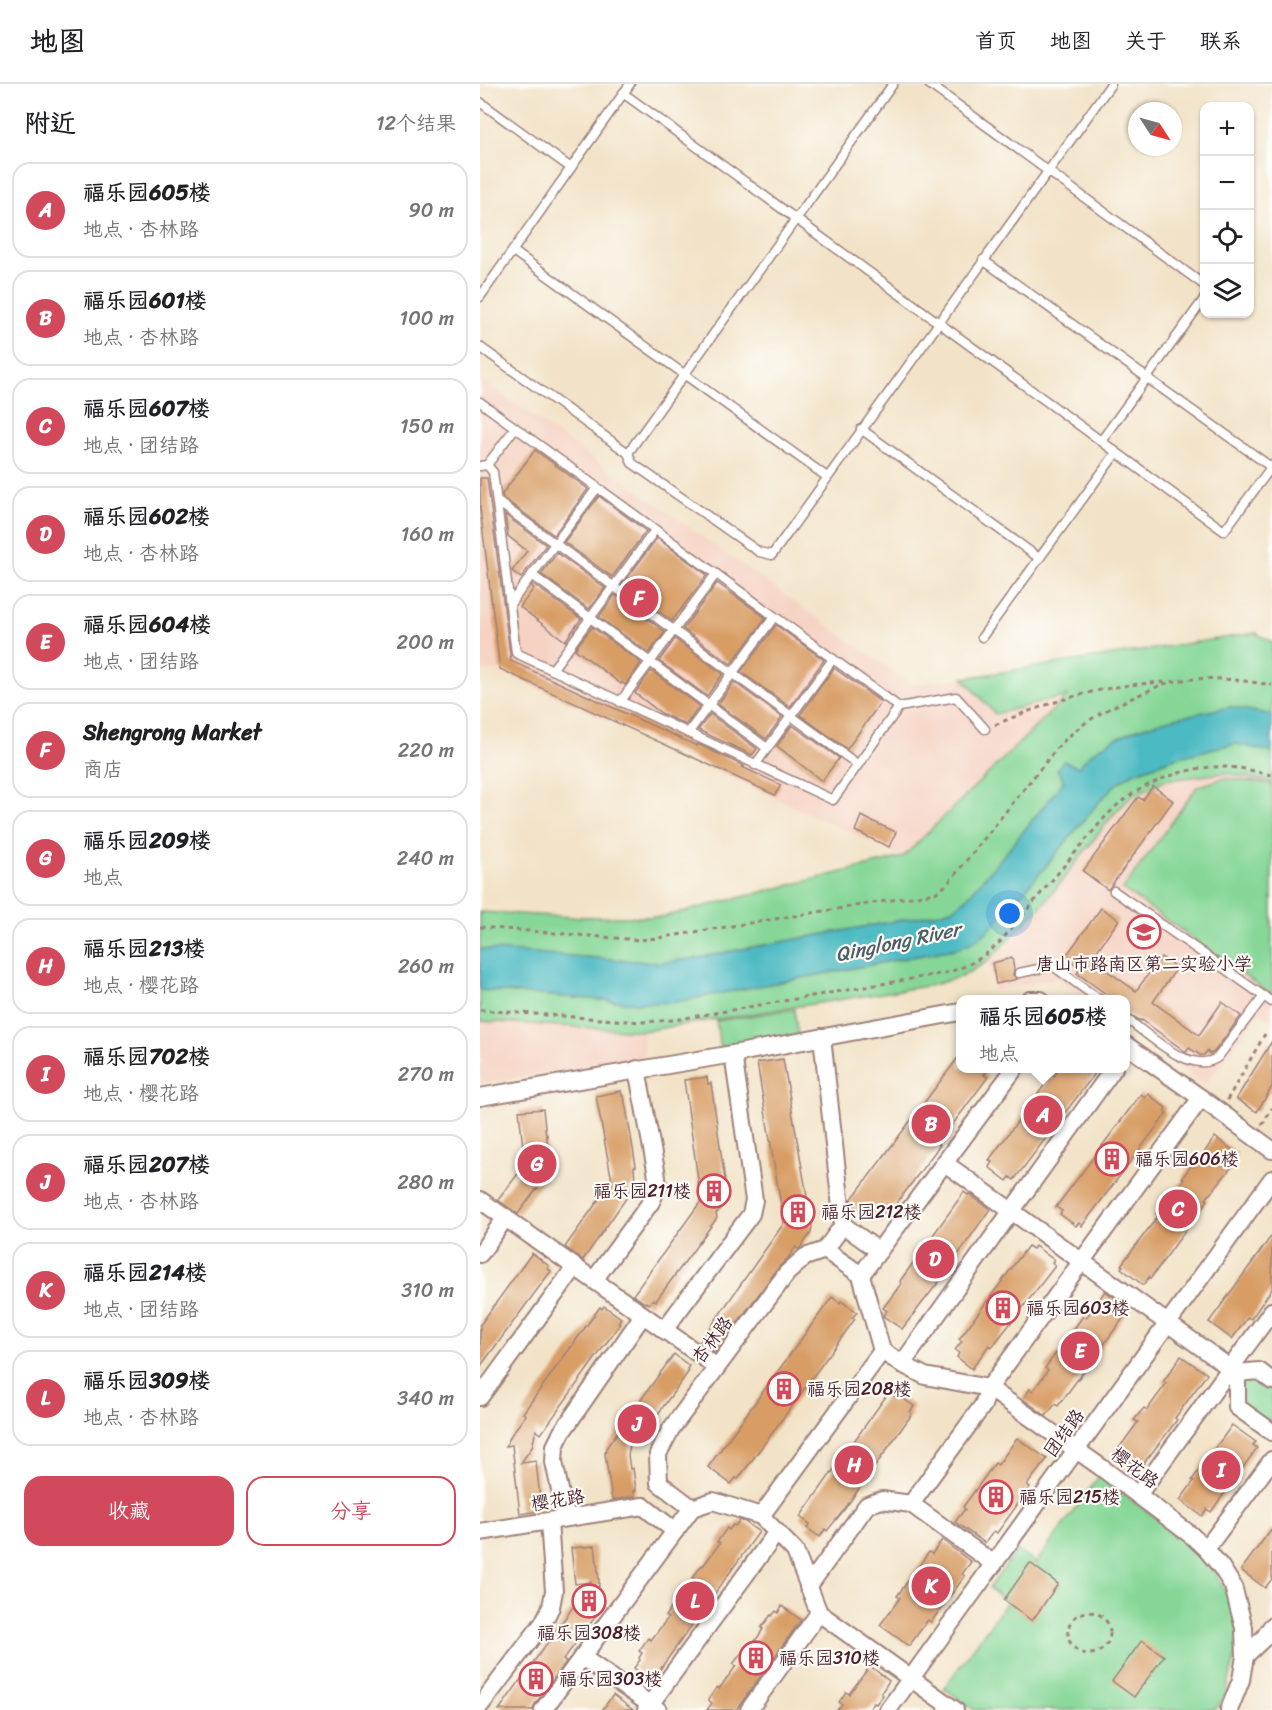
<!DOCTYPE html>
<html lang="zh">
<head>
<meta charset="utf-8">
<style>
	:root { --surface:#fff; --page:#f6f6f6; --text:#202124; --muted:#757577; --line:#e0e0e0; --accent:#d1495b }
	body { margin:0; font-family:Sriracha,"LXGW WenKai TC",sans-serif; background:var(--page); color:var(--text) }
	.controls { position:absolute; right:18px; top:18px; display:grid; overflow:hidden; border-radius:12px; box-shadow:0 2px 4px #0004 }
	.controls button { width:54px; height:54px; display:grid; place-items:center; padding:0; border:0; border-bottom:2px solid var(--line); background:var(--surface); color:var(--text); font:30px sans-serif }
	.compass { position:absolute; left:648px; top:18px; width:54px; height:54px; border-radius:50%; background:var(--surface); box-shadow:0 2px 4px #0004; rotate:126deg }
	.you { position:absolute; left:530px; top:830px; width:21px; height:21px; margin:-15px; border:4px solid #fff; border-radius:50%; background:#1a73e8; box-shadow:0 0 0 9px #1a73e833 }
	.badge { display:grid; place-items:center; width:39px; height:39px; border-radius:50%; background:var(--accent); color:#fff; font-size:20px; font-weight:700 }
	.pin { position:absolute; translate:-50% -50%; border:3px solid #fff; box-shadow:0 2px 6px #0006 }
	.popup { position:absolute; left:476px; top:911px; width:174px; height:78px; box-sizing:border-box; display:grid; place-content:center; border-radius:12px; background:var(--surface); filter:drop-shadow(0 2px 4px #0005); font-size:20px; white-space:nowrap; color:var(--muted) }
	.popup b { font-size:22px; color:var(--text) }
	.popup::after { content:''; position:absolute; left:50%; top:100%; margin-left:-12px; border:12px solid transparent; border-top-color:var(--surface) }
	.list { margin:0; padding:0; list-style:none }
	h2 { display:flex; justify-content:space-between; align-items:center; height:78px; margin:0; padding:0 24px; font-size:26px }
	h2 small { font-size:20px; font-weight:400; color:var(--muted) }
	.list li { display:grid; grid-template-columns:39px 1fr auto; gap:18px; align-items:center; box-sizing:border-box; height:96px; margin:0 12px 12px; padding:0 12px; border:2px solid var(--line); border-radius:18px }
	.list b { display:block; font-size:22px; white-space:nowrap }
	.list p { margin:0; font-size:20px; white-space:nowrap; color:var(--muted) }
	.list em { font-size:20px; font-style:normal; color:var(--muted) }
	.actions { display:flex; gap:12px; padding:18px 24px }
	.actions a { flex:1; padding:14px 0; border:2px solid var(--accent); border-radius:18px; text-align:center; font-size:21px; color:var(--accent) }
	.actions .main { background:var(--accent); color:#fff }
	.icon { flex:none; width:33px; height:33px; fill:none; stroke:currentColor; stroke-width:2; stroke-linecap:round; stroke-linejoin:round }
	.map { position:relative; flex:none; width:792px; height:1626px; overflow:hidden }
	header { display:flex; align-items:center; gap:36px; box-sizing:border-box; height:84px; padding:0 30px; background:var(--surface); border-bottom:2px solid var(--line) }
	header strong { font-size:28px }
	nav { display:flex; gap:33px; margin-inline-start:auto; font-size:21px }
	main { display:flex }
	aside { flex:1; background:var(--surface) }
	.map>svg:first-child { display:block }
	.built { fill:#f5d2c2 }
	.green { fill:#86d797; stroke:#687b61; stroke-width:1.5 }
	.water { fill:#4cbac2; stroke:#4b6c76; stroke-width:1.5 }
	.building { fill:#d89d65 }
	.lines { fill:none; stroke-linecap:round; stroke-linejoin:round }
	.lane-casing { stroke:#9e817a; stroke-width:11 }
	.street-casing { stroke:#9e817a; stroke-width:20 }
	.path { stroke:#9e817a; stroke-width:3; stroke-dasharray:4.5 4.5; stroke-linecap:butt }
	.lane { stroke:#fff; stroke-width:8 }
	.street { stroke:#fff; stroke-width:16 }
	.labels { text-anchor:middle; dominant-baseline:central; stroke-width:4.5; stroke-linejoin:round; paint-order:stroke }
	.poi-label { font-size:18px; fill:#4a1f2b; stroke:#fdfcf7; text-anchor:start }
	.street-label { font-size:18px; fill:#4a1f2b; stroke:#fdfcf7 }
	.water-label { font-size:20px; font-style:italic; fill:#4b5d67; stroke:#fdfcf7 }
</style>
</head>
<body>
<header>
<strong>地图</strong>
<nav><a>首页</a><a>地图</a><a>关于</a><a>联系</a></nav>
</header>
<main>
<aside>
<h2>附近<small>12个结果</small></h2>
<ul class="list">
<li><span class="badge">A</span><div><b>福乐园605楼</b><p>地点 · 杏林路</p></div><em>90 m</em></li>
<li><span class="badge">B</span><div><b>福乐园601楼</b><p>地点 · 杏林路</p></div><em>100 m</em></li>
<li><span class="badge">C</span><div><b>福乐园607楼</b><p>地点 · 团结路</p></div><em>150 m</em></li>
<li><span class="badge">D</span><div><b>福乐园602楼</b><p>地点 · 杏林路</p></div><em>160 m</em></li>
<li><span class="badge">E</span><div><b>福乐园604楼</b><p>地点 · 团结路</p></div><em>200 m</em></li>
<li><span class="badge">F</span><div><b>Shengrong Market</b><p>商店</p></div><em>220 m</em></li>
<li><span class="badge">G</span><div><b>福乐园209楼</b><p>地点</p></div><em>240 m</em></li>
<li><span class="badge">H</span><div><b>福乐园213楼</b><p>地点 · 樱花路</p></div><em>260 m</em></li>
<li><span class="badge">I</span><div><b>福乐园702楼</b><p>地点 · 樱花路</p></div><em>270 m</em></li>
<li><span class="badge">J</span><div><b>福乐园207楼</b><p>地点 · 杏林路</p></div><em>280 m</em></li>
<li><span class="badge">K</span><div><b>福乐园214楼</b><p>地点 · 团结路</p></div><em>310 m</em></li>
<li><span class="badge">L</span><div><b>福乐园309楼</b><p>地点 · 杏林路</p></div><em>340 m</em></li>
</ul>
<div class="actions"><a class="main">收藏</a><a>分享</a></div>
</aside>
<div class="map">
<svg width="792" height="1626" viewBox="0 0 792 1626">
	<rect width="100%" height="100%" fill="#fdfcf7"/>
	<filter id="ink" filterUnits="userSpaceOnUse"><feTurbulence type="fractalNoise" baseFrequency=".0167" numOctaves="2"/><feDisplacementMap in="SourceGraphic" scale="12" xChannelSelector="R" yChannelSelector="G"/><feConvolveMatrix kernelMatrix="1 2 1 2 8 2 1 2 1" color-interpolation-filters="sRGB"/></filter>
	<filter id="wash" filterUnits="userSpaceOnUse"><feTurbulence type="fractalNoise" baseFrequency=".008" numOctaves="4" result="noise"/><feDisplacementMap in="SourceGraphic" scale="24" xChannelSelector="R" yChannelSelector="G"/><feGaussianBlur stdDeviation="1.35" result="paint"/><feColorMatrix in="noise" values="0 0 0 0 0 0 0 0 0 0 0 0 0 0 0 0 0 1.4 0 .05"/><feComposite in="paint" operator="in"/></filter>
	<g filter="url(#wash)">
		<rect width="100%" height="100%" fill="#f2e3c8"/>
		<g class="built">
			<polygon points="0,295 432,601 483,594 515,630 588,611 423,773 19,586 0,588"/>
			<polygon points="747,689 792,698 792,937 779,929 725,1001 646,944 646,916 606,915 577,894 514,907 507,878 565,818 633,731 651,713 685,696"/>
			<polygon points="0,937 164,947 164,974 0,1000"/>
		</g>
		<g class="green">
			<polygon points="776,549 792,558 792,631 751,623 675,640 645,651 626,660 614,667 598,683 577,685 584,697 530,764 486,815 474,824 461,829 257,866 218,874 180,879 0,865 0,828 93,833 182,833 423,773 587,612 515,630 483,594"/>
			<polygon points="756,660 792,668 792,698 746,689 685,696 651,713 633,731 565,818 507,878 480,893 453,901 163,947 0,937 0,906 160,919 194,918 479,864 561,788 619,718 636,700 653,689 695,674 739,663"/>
			<polygon points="744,694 792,700 792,911 643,805 717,703"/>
			<polygon points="314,925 318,951 240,963 236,937"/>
			<polygon points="759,1291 792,1299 792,1347 758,1322"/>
			<polygon points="619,1392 718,1465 732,1484 749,1513 757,1541 756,1570 745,1613 735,1626 495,1626 464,1604 527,1518 509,1504 537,1466 556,1479"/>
		</g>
		<path class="water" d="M751,623l41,8v37l-36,-8 -17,3 -44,11 -42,15 -17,11 -17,18 -58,70 -49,55 -14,12 -19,9 -284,54 -35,1 -160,-13v-41l180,14 38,-5 39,-8 203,-37 14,-5 12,-9 44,-51 54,-67 -7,-12 6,-8 15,6c5,-5 11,-12 17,-16 36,-27 92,-36 136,-44z"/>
		<g id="blocks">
			<g class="building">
				<polygon points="55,366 108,405 74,451 23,414 22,410"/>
				<polygon points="0,394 7,394 31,577 217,662 218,660 264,682 262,683 301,701 295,711 20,585 0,424"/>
				<polygon points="119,412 166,447 132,493 84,458"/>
				<polygon points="25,431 66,461 41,494 32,487 47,467 28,452"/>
				<polygon points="177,454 227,491 192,537 142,501"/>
				<polygon points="77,469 125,504 109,525 61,490"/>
				<polygon points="237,499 286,534 251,580 203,545"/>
				<polygon points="53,500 101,535 85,557 40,523 54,504 51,502"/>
				<polygon points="135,511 185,548 169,569 119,533"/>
				<polygon points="296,541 344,576 310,623 261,588"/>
				<polygon points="112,543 161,579 145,601 142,598 141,600 95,565"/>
				<polygon points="195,555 243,590 227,612 179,577"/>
				<polygon points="354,584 401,618 367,665 320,631"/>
				<polygon points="171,587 220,622 206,641 181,629 155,609"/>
				<polygon points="254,598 302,633 286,655 238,620"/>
				<polygon points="230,630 277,665 272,671 218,646"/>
				<polygon points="312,641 359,674 342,697 297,662"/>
				<polygon points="673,702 693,717 628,806 603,787 658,713 663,716"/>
				<polygon points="381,732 416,748 409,763 375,747"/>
				<polygon points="621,824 639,836 611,875 656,907 681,873 697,884 673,918 719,951 742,918 761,932 734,968 730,970 727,967 724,971 720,971 709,964 706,968 662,936 661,937 645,928 645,915 633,915 597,889 601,884 585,873"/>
				<polygon points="532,874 534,885 533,891 537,895 516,900 512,879"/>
				<polygon points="792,957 792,1003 777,1028 756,1015"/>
				<polygon points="480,971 480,984 509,984 504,991 508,993 458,1060 460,1061 408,1131 405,1128 399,1136 393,1131 391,1134 371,1119 371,1116"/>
				<polygon points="303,975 332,1141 331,1149 320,1164 318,1165 316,1163 308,1174 299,1183 235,1269 220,1258 304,1139 277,979"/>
				<polygon points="579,984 619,984 534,1096 530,1093 527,1097 509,1083 512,1078 509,1076 572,991 574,992"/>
				<polygon points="227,993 228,1000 231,999 241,1069 246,1103 244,1104 245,1118 236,1130 237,1134 176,1217 173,1215 169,1220 166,1218 165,1219 153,1211 221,1117 204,996"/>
				<polygon points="141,1007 142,1012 144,1012 156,1082 154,1083 155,1097 147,1110 147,1113 103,1176 85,1163 132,1097 116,1012"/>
				<polygon points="661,1010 665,1014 668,1010 686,1024 684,1027 687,1029 602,1142 599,1139 596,1142 580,1130 582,1127 576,1123"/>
				<polygon points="63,1025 66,1052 67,1051 67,1078 62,1094 64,1095 38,1130 18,1116 60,1061 43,1063 39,1027"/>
				<polygon points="735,1053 757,1069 752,1077 755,1079 726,1115 728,1116 670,1195 669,1193 663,1201 641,1184 643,1182 641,1181 678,1132 676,1130 704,1095 702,1094 711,1082 714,1083"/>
				<polygon points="484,1108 488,1111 489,1110 510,1125 461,1195 422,1245 403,1232 407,1227 403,1224 421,1200 420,1197"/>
				<polygon points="792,1151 792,1205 771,1235 768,1233 752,1255 729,1238"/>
				<polygon points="548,1162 553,1165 555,1162 574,1176 572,1179 575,1182 512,1263 509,1261 492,1285 477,1273 479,1269 475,1266 482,1257 479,1255"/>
				<polygon points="52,1169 69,1182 67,1184 71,1187 0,1283 0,1241"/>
				<polygon points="625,1207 647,1223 644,1226 647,1229 578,1322 575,1320 566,1332 543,1315 550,1305 553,1307 568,1286 565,1284 576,1269 579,1271 595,1248 593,1246 603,1232 606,1234"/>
				<polygon points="352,1213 360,1219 361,1217 377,1228 372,1234 375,1235 290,1352 258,1395 256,1394 251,1400 228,1383"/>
				<polygon points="124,1222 141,1234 138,1239 140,1240 61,1350 56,1346 52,1363 41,1379 56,1377 61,1424 58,1424 59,1427 40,1430 32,1361 26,1362 31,1351 46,1331 43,1329 120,1223 122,1225"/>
				<polygon points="194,1270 209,1282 207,1285 209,1287 159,1356 152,1351 148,1371 150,1385 153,1384 156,1406 154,1407 155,1412 132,1416 125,1370 126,1364"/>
				<polygon points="701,1272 727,1290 695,1334 697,1336 661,1383 659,1382 656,1387 634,1371 658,1338 654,1336 664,1324 667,1326 686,1300 683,1298"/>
				<polygon points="409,1308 417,1314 419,1312 434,1322 430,1328 432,1330 364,1426 347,1447 345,1445 340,1453 327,1444 330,1440 320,1433"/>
				<polygon points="752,1341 776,1358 773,1361 777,1364 731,1428 727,1425 722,1432 700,1416 714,1397 712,1396"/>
				<polygon points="537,1354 567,1375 547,1401 550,1403 517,1449 514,1447 505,1459 475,1438 485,1425 483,1423 515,1379 518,1381"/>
				<polygon points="260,1436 265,1438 279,1448 171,1598 154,1584 160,1576 159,1574 162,1569 159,1567 168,1554 171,1556 188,1534 185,1532 195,1518 198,1520 211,1502 215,1495 212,1494 222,1481 223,1482 240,1459 237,1458 247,1444 249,1446 253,1441 255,1442"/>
				<polygon points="792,1444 792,1495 785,1504 761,1486"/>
				<polygon points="462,1456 491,1478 482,1490 485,1492 451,1538 448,1536 429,1562 400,1541 420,1514 417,1512 449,1468 452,1470"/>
				<polygon points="115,1462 119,1497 118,1519 114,1531 116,1532 83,1576 86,1578 55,1620 53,1626 19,1626 111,1498 95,1500 91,1464"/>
				<polygon points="550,1479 578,1500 552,1537 524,1516"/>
				<polygon points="302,1522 321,1536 256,1626 227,1626 232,1619 228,1616 237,1603 239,1605 256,1582 253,1580 264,1566 267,1568 280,1550 283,1545 281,1544 291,1531 292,1532 296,1527 298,1529"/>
				<polygon points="662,1556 684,1572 654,1613 632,1597"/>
				<polygon points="390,1582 409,1597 401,1609 403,1611 396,1620 394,1619 389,1626 357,1626 362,1620 359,1618 366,1608 369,1610"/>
				<polygon points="133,1611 153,1626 122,1626"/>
			</g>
		</g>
	</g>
	<g filter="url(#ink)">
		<use href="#blocks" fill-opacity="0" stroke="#9e817a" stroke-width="1.5"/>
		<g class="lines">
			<g class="lane-casing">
				<g id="lane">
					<polyline points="449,0 724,201"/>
					<polyline points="143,9 621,357 724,215"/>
					<polyline points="0,18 91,84"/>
					<polyline points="33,167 347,393"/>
					<polyline points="503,176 791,383"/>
					<polyline points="0,213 150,0"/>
					<polyline points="0,263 148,369 152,379 279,468 292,471 631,0"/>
					<polyline points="0,318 419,623"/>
					<polyline points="381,345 559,474"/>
					<polyline points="621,357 744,447 792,382"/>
					<polyline points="148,369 413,0"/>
					<polyline points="7,381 13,388 36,569 353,716 419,623 476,613 505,645"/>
					<polyline points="0,382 7,381 35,344"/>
					<polyline points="18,418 377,680"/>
					<polyline points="52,491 287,664"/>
					<polyline points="30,520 117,404"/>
					<polyline points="502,553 636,369"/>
					<polyline points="72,586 175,446"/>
					<polyline points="140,618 236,490"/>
					<polyline points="208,649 294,533"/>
					<polyline points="275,681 353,575"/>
					<polyline points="634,807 792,918"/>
					<polyline points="539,889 573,882 620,916"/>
					<path d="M646,937l1,-2c21,15 65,58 91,38l46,-61"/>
				</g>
			</g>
			<g class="street-casing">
				<g id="street">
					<polyline points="550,916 561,916"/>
					<polyline points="342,953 363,1141 345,1166"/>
					<polyline points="646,961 721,1014 792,1066"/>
					<polyline points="0,1013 253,970 480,928"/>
					<polyline points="466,1080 757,1289 757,1323 792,1348"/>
					<polyline points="0,1116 237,1283"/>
					<polyline points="363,1141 399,1167"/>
					<polyline points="0,1170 26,1133"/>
					<polyline points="381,1191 535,984"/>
					<polyline points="381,1191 402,1267"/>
					<polyline points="114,1196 171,1118 178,1102 176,1086 157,985"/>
					<polyline points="184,1246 271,1130 274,1116 253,970"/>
					<polyline points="402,1267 422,1280 445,1292 509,1304 622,1384 711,1451 726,1465 741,1483 753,1502 764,1544 765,1572 761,1596 749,1626"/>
					<polyline points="422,1280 634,984"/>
					<polyline points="757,1289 779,1287 792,1297"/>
					<polyline points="0,1313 95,1183"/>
					<polyline points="658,1411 792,1227"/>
					<polyline points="431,1420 503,1321 509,1304 721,1014"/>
					<polyline points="163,1422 195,1447"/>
					<polyline points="212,1424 179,1399 178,1370 191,1345 307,1189 325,1173 345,1166 381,1191"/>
					<polyline points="212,1424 233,1417 281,1432 315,1467 339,1529 475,1626"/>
					<polyline points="281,1432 402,1267"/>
					<polyline points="86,1434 74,1378 75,1362 82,1348 163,1231"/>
					<polyline points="0,1448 163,1422"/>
					<polyline points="726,1465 792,1376"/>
					<polyline points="328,1503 387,1421 402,1416 431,1420 514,1480"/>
					<polyline points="765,1572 784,1554 792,1542"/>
					<polyline points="102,1573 178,1626"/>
					<polyline points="0,1622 63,1539 71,1523 74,1507 69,1437"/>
					<polyline points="63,1626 212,1424"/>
					<polyline points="166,1626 297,1448"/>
					<polyline points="269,1626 339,1529"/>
					<polyline points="408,1626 792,1095"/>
				</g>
			</g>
			<g class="path">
				<path d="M515,641c41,-18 83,-32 128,-39 14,-2 28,-3 42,-4"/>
				<path d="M0,843l159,13 19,-2 277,-45 10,-7 9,-10 103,-128c26,-28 50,-39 84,-54 10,-4 20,-10 30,-12 33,-7 68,-2 101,3"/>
				<path d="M0,926l162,12 32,-2 271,-47c25,-7 36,-14 55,-31l106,-126c6,-5 11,-12 18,-16 26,-20 68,-35 101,-33 16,0 32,5 47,8"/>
				<polyline points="747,1016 785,950"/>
				<polyline points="782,1041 792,1024"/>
				<circle cx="609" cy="1549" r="21"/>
			</g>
			<use href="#lane" class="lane"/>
			<use href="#street" class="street"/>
		</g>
	</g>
	<defs>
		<g id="school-ring" transform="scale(1.725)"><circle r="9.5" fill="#fdfcf7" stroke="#d1495b" stroke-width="1.5"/><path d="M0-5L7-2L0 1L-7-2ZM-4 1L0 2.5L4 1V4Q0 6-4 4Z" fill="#d1495b"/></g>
		<g id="building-ring" transform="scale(1.725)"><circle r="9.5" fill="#fdfcf7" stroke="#d1495b" stroke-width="1.5"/><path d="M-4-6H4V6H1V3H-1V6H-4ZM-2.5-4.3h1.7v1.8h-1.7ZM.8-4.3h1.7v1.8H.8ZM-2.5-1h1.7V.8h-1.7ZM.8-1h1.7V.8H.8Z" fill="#d1495b"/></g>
	</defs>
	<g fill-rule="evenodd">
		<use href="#school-ring" x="664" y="848"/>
		<use href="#building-ring" x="632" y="1075"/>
		<use href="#building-ring" x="234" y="1107"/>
		<use href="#building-ring" x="318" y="1128"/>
		<use href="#building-ring" x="523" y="1224"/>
		<use href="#building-ring" x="304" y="1305"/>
		<use href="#building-ring" x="516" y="1413"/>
		<use href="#building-ring" x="109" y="1517"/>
		<use href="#building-ring" x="276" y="1574"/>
		<use href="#building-ring" x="56" y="1595"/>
	</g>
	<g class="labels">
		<g class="poi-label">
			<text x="664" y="880" text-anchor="middle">唐山市路南区第二实验小学</text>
			<text x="655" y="1075">福乐园606楼</text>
			<text x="211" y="1107" text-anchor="end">福乐园211楼</text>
			<text x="341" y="1128">福乐园212楼</text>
			<text x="546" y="1224">福乐园603楼</text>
			<text x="327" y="1305">福乐园208楼</text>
			<text x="539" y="1413">福乐园215楼</text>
			<text x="109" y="1549" text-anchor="middle">福乐园308楼</text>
			<text x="299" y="1574">福乐园310楼</text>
			<text x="79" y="1595">福乐园303楼</text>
		</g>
		<g class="street-label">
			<text transform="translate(232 1256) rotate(-53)">杏林路</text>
			<text transform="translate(584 1349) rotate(-54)">团结路</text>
			<text transform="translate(655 1384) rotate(37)">樱花路</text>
			<text transform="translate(78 1416) rotate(-9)">樱花路</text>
		</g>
		<g class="water-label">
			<text transform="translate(418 858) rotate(-12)">Qinglong River</text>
		</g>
	</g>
</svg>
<div class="controls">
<button>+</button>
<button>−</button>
<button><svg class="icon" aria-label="locate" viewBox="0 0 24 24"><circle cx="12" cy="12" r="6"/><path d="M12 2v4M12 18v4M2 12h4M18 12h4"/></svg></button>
<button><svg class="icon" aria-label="layers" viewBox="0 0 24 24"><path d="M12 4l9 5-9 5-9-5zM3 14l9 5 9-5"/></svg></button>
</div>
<svg class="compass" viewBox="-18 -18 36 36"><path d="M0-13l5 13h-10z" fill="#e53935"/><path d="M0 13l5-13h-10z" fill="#757577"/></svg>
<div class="you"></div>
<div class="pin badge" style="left:563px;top:1031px">A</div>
<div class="popup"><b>福乐园605楼</b>地点</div>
<div class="pin badge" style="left:451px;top:1040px">B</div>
<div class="pin badge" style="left:698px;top:1125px">C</div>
<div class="pin badge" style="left:455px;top:1175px">D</div>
<div class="pin badge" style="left:600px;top:1267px">E</div>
<div class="pin badge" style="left:159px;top:514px">F</div>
<div class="pin badge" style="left:57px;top:1080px">G</div>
<div class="pin badge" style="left:374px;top:1381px">H</div>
<div class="pin badge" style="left:741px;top:1386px">I</div>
<div class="pin badge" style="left:157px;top:1340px">J</div>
<div class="pin badge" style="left:451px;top:1502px">K</div>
<div class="pin badge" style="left:215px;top:1517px">L</div>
</div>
</main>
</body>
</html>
